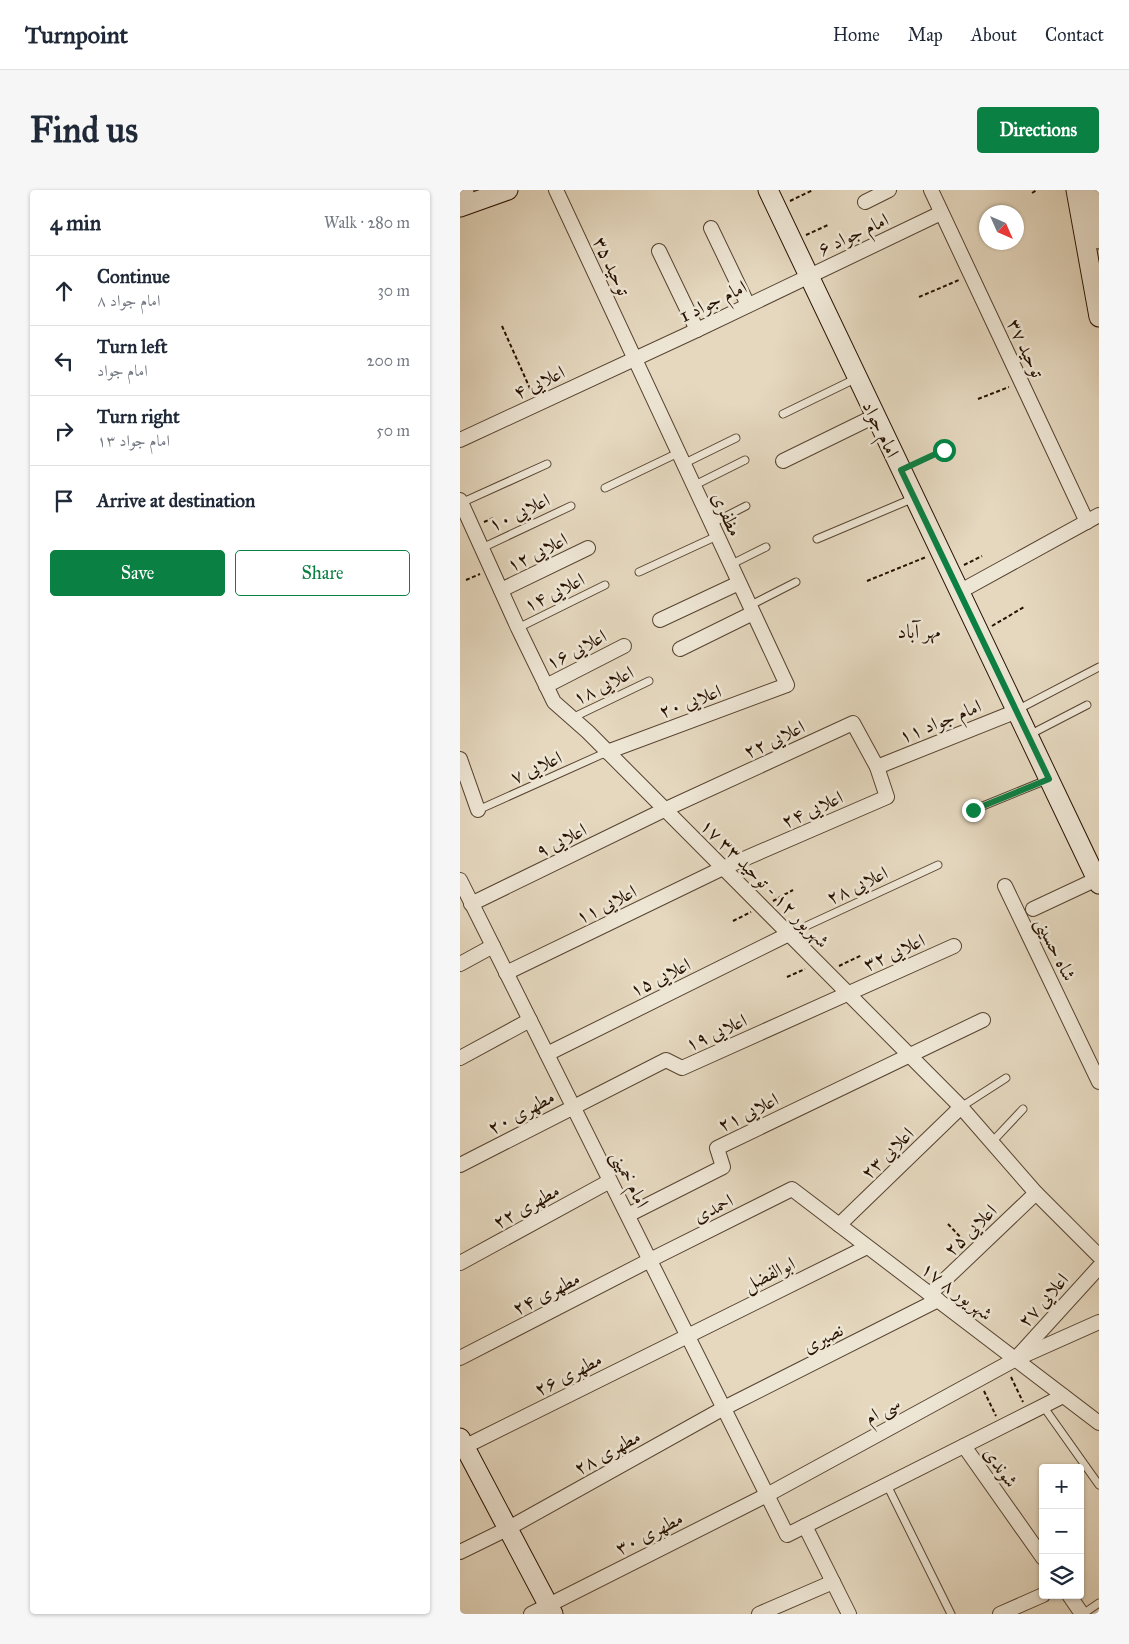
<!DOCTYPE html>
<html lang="en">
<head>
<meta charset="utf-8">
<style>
	:root { --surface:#fff; --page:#f6f6f7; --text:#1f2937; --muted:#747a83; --line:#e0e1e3; --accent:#0b8043 }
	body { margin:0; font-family:"IM FELL Great Primer",Amiri,serif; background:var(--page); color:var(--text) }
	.controls { position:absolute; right:15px; bottom:15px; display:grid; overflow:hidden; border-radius:5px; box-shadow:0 1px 4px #0004 }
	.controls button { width:45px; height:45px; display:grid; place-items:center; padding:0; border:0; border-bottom:1px solid var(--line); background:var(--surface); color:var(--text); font:25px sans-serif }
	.compass { position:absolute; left:519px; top:15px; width:45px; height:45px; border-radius:50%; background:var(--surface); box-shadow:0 1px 4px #0004; rotate:135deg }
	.stop { position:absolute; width:15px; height:15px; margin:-11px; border:4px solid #0b8043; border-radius:50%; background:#fff }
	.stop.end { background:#0b8043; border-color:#fff; box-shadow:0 1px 5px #0008 }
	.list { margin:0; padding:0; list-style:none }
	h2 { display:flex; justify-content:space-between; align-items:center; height:65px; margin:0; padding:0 20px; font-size:21px }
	h2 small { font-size:16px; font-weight:400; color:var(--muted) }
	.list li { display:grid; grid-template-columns:32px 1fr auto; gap:15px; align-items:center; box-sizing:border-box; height:70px; padding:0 20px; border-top:1px solid var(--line) }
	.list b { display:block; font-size:19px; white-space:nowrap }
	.list p { margin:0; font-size:16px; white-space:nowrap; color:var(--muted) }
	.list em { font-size:16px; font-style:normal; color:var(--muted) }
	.actions { display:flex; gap:10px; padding:15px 20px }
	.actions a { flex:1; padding:11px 0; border:1px solid var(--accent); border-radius:5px; text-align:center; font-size:18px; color:var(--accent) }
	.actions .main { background:var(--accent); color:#fff }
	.icon { flex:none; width:28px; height:28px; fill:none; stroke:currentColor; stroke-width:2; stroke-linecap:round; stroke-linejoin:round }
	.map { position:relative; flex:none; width:639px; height:1424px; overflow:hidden; border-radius:5px }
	header { display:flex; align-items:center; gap:30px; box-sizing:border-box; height:70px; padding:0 25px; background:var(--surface); border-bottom:1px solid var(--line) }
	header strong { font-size:24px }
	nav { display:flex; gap:28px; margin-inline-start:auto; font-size:18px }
	.intro { display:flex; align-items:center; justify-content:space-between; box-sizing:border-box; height:120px; padding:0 30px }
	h1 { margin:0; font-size:35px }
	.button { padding:12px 22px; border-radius:5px; background:var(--accent); color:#fff; font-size:18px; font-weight:700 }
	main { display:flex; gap:30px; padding:0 30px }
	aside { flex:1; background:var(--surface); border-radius:5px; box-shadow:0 1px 4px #0004 }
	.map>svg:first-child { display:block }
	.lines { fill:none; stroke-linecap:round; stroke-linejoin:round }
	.lane-casing { stroke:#564330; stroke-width:9 }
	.street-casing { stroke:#564330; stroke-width:16 }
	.secondary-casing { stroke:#271100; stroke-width:21 }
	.path { stroke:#271100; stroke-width:2; stroke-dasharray:4 2.5; stroke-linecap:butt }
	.lane { stroke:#eee6d5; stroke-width:7 }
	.street { stroke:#eee6d5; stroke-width:14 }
	.secondary { stroke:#eee6d5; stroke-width:19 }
	.route { stroke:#0b8043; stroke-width:6 }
	.labels { text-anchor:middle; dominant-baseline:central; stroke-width:5; stroke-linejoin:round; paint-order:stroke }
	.street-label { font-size:19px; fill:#271100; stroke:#eee6d5 }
	.neighbourhood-label { font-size:20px; fill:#271100; stroke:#eee6d5 }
</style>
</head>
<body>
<header>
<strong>Turnpoint</strong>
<nav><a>Home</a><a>Map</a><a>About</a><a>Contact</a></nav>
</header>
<div class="intro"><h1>Find us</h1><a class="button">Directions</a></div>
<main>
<aside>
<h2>4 min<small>Walk · 280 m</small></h2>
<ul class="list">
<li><svg class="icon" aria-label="ahead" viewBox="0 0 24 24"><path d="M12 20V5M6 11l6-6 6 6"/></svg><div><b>Continue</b><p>امام جواد ۸</p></div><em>30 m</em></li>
<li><svg class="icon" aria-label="left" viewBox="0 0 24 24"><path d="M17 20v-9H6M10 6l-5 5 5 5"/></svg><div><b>Turn left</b><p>امام جواد</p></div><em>200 m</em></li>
<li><svg class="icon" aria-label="right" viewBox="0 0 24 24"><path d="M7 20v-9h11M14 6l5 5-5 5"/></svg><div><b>Turn right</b><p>امام جواد ۱۳</p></div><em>50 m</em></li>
<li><svg class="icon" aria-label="arrive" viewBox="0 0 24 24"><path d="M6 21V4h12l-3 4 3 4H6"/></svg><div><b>Arrive at destination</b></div></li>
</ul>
<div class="actions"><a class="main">Save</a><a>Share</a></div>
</aside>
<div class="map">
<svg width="639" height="1424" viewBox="0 0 639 1424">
	<rect width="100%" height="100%" fill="#e5d8bf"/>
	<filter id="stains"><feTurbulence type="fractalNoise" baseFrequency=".004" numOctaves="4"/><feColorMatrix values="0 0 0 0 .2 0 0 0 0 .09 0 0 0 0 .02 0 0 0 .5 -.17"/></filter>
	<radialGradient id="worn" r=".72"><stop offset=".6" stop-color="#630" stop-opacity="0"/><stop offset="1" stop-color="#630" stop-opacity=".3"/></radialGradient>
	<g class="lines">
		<g class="lane-casing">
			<g id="lane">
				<polyline points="323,224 397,188"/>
				<polyline points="223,274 276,248"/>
				<polyline points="233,296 285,270"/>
				<polyline points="145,298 218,263"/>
				<polyline points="1,313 87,274"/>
				<polyline points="251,334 286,316"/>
				<polyline points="357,349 454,308"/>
				<polyline points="22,358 111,316"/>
				<polyline points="270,375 306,357"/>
				<polyline points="179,382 257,346"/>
				<polyline points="289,416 336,392"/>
				<polyline points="58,438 145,395"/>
				<polyline points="557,520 639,477"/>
				<polyline points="112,528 189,491"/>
				<polyline points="569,545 627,515"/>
				<polyline points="18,620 147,562"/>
				<polyline points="513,620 589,589"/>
				<polyline points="329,744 478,675"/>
				<polyline points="501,917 546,888"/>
				<polyline points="532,952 563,919"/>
				<polyline points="583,1216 639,1295"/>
				<polyline points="427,1295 491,1424"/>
				<polyline points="623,1424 639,1413"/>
			</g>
		</g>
		<g class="street-casing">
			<g id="street">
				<polyline points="96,0 327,495 147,562"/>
				<polyline points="471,0 627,332"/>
				<polyline points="405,12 429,0"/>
				<polyline points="251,38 288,115"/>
				<polyline points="199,61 237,140"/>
				<polyline points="0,250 237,140 481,23"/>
				<polyline points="323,271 415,226"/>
				<polyline points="0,310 58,438 94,512 128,542 501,917 576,1003 639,1066"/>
				<polyline points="41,400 128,358"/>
				<polyline points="499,402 639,325"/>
				<polyline points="200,430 279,393"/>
				<polyline points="220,459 293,423"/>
				<polyline points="86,496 164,456"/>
				<polyline points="0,569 18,620"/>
				<polyline points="417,577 557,521"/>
				<polyline points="0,690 327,1345 603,1206"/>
				<polyline points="545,696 639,892"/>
				<polyline points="11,714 206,619 393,533 417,577 427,607 263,678 46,783"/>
				<polyline points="573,719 637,689"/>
				<polyline points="0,774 33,756"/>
				<polyline points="87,864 329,744"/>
				<polyline points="0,868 70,830"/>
				<polyline points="0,975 206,870 222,878 494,756"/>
				<polyline points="168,1025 263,977 257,958 523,830"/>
				<polyline points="379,1035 501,917"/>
				<polyline points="0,1073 150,991"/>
				<polyline points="470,1104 576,1003"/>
				<polyline points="559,1165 639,1077"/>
				<polyline points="0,1168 190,1070 332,999 639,1233"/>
				<polyline points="504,1256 583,1368"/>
				<polyline points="0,1259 407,1057"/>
				<polyline points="345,1336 389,1424"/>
				<polyline points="0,1362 47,1339 264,1218 478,1110"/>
				<polyline points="609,1405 622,1424"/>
				<polyline points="71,1424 307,1305 556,1169 639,1132"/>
				<polyline points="299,1424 373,1392"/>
				<polyline points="540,1424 583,1405"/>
			</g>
		</g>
		<g class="secondary-casing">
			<g id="secondary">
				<polyline points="308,0 639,694"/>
				<polyline points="616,0 639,127"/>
				<polyline points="629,0 639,49"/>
				<polyline points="0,1 4,0"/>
				<polyline points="0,17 48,0"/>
				<polyline points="0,1248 93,1424"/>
			</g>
		</g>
		<g class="path">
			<polyline points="572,3 577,0"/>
			<polyline points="330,11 353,0"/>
			<polyline points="346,45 368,35"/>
			<polyline points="459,107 499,90"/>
			<polyline points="42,136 72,203"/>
			<polyline points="518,209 549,197"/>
			<polyline points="454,274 484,260"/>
			<polyline points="24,332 33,328"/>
			<polyline points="504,375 522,366"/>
			<polyline points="6,390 20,384"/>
			<polyline points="407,391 466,367"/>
			<polyline points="532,436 564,417"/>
			<polyline points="313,711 333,700"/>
			<polyline points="273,731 291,722"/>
			<polyline points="379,776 402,765"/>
			<polyline points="327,787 345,779"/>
			<polyline points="488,1034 505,1052"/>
			<polyline points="551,1187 563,1212"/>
			<polyline points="524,1201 536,1226"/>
		</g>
		<use href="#lane" class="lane"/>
		<use href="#street" class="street"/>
		<use href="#secondary" class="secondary"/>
	</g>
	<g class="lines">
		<polyline class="route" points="484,260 441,280 589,589 513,620"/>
	</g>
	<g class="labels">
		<g class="street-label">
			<text transform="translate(393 44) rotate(-25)">امام جواد ۶</text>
			<text transform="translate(152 76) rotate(65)">توحید ۳۵</text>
			<text transform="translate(253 111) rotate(-26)">امام جواد 1</text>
			<text transform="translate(566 158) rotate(65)">توحید ۳۷</text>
			<text transform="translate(79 192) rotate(-25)">اعلایی ۴</text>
			<text transform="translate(421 239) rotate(64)">امام جواد</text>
			<text transform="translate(59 322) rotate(-25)">اعلایی ۱۰</text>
			<text transform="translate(267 324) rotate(65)">مظفری</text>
			<text transform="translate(77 362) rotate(-26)">اعلایی ۱۲</text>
			<text transform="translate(94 402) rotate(-26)">اعلایی ۱۴</text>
			<text transform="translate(116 459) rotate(-27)">اعلایی ۱۶</text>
			<text transform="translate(143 495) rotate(-26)">اعلایی ۱۸</text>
			<text transform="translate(230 511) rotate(-20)">اعلایی ۲۰</text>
			<text transform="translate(480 531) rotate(-22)">امام جواد ۱۱</text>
			<text transform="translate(314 549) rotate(-25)">اعلایی ۲۲</text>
			<text transform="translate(76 577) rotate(-24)">اعلایی ۷</text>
			<text transform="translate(352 619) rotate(-24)">اعلایی ۲۴</text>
			<text transform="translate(101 650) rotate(-26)">اعلایی ۹</text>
			<text transform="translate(305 693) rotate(45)">۱۷ شهریور ۱۲ - توحید ۳۳</text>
			<text transform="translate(397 695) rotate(-25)">اعلایی ۲۸</text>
			<text transform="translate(146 714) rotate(-26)">اعلایی ۱۱</text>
			<text transform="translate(596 759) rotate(64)">شاه حسینی</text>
			<text transform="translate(434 762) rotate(-24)">اعلایی ۳۲</text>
			<text transform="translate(200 787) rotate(-26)">اعلایی ۱۵</text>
			<text transform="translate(256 842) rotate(-24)">اعلایی ۱۹</text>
			<text transform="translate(61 922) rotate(-28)">مطهری ۲۰</text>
			<text transform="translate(288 922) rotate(-26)">اعلایی ۲۱</text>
			<text transform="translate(427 963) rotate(-44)">اعلایی ۲۳</text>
			<text transform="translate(170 989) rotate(63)">امام خمینی</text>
			<text transform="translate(66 1016) rotate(-29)">مطهری ۲۲</text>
			<text transform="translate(253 1018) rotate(-26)">احمدی</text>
			<text transform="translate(510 1040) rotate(-44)">اعلایی ۲۵</text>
			<text transform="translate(309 1084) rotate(-26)">ابوالفضل</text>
			<text transform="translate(497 1101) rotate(37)">۱۷ شهریور ۸</text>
			<text transform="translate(86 1103) rotate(-27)">مطهری ۲۴</text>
			<text transform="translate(583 1110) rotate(-48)">اعلایی ۲۷</text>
			<text transform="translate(363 1148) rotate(-27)">نصیری</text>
			<text transform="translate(108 1184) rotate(-27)">مطهری ۲۶</text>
			<text transform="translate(422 1220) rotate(-29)">سی ام</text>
			<text transform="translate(147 1262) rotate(-29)">مطهری ۲۸</text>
			<text transform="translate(541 1277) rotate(55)">شوندی</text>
			<text transform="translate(189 1343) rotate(-27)">مطهری ۳۰</text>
		</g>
		<g class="neighbourhood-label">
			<text x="459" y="441">مهر آباد</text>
		</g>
	</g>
	<rect width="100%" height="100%" filter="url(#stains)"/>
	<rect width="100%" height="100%" fill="url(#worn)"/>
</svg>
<div class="controls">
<button>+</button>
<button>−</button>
<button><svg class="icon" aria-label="layers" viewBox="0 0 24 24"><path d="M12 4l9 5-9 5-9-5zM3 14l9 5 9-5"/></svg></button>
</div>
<svg class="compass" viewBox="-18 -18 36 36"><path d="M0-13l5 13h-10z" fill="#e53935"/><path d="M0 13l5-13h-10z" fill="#747a83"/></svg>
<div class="stop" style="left:484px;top:260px"></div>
<div class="stop end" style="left:513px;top:620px"></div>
</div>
</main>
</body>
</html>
